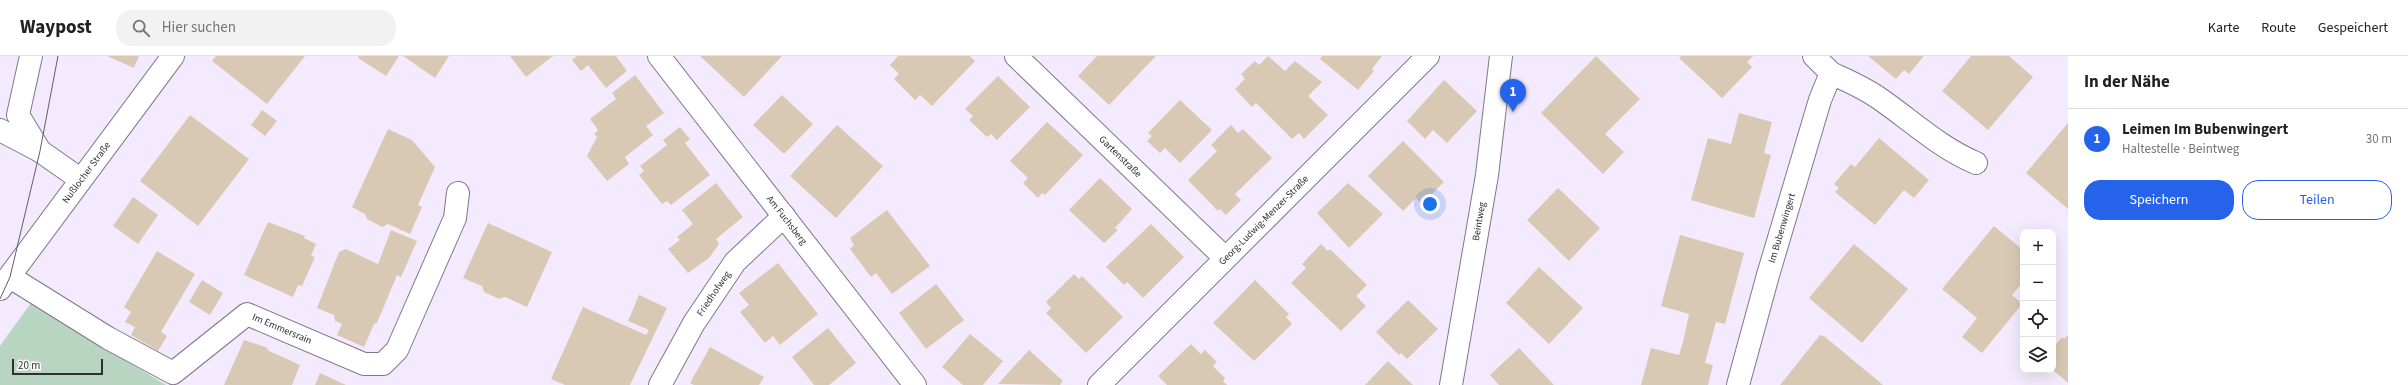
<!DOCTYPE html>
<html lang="de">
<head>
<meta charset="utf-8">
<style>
	:root { --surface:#fff; --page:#f2f2f2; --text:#202124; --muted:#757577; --line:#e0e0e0; --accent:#2563eb }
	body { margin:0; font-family:"Source Sans 3",sans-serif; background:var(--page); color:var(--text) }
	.controls { position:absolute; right:12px; bottom:12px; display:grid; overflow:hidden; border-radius:8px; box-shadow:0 4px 16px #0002 }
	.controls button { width:36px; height:36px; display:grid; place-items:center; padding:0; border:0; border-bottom:1px solid var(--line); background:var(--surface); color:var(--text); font:20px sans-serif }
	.scale { position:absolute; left:12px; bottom:10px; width:91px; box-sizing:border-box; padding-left:4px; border:2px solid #322d36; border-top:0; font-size:11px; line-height:14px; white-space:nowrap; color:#322d36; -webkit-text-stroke:3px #fff; paint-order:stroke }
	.you { position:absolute; left:1430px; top:148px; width:14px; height:14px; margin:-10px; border:3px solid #fff; border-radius:50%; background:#1a73e8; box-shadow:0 0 0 6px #1a73e833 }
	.badge { display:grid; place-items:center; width:26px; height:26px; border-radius:50%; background:var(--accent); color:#fff; font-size:13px; font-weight:700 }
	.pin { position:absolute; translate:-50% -33px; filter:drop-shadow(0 1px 2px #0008) }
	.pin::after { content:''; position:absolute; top:21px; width:14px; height:12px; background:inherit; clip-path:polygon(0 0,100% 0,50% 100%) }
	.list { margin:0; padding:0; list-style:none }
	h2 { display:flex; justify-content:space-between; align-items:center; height:52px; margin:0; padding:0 16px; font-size:17px }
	h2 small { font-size:13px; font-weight:400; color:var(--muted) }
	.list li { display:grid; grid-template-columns:26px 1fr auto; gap:12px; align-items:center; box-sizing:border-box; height:60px; padding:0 16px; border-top:1px solid var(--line) }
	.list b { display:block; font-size:15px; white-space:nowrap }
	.list p { margin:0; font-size:13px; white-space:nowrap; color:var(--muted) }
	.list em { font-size:13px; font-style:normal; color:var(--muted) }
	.actions { display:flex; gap:8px; padding:12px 16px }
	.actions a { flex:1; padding:9px 0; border:1px solid var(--accent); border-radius:16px; text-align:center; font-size:14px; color:var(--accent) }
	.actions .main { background:var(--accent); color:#fff }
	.icon { flex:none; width:22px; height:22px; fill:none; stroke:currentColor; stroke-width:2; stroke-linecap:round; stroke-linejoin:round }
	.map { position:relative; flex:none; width:2068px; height:329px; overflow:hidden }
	header { display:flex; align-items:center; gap:24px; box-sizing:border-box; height:56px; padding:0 20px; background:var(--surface); border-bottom:1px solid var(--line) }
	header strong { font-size:19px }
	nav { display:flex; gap:22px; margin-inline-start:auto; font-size:14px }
	.search { width:280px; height:36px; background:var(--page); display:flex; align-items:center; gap:10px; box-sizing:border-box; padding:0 14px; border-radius:16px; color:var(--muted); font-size:15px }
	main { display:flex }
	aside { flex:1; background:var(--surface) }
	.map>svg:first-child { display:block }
	.green { fill:#b7d5c1 }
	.building { fill:#d9c9b4 }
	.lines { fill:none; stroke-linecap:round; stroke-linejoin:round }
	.minor-casing { stroke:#81768b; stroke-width:24 }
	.minor { stroke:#fff; stroke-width:22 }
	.tram { stroke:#625c67; stroke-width:1 }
	.labels { text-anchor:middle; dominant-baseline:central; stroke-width:4; stroke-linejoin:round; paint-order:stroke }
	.street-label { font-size:10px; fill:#322d36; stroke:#fff }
</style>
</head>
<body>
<header>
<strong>Waypost</strong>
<div class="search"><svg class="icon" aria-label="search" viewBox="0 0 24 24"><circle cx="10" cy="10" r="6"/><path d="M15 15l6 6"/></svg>Hier suchen</div>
<nav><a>Karte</a><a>Route</a><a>Gespeichert</a></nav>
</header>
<main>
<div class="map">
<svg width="2068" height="329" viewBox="0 0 2068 329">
	<rect width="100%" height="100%" fill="#f4eafd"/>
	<polygon class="green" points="31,247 166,329 0,329 0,290"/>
	<g class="building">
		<polygon points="107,0 139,0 134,12"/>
		<polygon points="216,0 305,0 267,48 212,5"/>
		<polygon points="359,0 399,0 386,20 358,2"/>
		<polygon points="403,0 449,0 435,22"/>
		<polygon points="510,0 553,0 526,21"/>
		<polygon points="577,0 616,0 627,15 606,32 588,9 581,15 572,4"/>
		<polygon points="700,0 782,0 744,41"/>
		<polygon points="898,0 970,0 975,5 932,50 920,39 915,44 894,23 899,18 890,9"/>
		<polygon points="1097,0 1156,0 1109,49 1078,20"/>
		<polygon points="1268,0 1285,15 1295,5 1322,26 1308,40 1328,59 1304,83 1299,77 1292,83 1256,47 1252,51 1235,33 1245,23 1241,18 1255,5 1259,9"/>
		<polygon points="1322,0 1382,0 1372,13 1374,15 1358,34 1320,3"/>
		<polygon points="1596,0 1640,43 1605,78 1624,96 1603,118 1541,57"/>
		<polygon points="1681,0 1753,0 1747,6 1752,11 1722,42 1679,2"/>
		<polygon points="1868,0 1924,0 1909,18 1904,14 1896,23"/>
		<polygon points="1971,0 2009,0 2033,21 1988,74 1942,35"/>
		<polygon points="635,19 664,57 646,70 653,79 625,101 629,108 607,125 587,100 597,81 594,78 598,74 590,63 616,43 612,37"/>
		<polygon points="998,20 1030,51 997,84 991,78 987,81 969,64 973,60 965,53"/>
		<polygon points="1444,24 1477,55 1447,87 1433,74 1425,83 1407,65"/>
		<polygon points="782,39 813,68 784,98 753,69"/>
		<polygon points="1180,44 1212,74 1180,107 1165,92 1160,97 1147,85 1152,80 1148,77"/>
		<polygon points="262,54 277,65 265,80 251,69"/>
		<polygon points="1739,57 1772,66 1764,97 1771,99 1754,162 1691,144 1708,82 1731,88"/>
		<polygon points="190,59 249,103 198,170 140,125"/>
		<polygon points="1047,66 1083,99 1045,139 1042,137 1038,142 1023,127 1028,122 1010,105"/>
		<polygon points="2068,67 2068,153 2026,117"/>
		<polygon points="837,69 883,110 836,162 790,120"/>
		<polygon points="1231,69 1238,77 1243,73 1272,102 1235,138 1241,144 1226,159 1220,153 1218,155 1188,124 1217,95 1211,89"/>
		<polygon points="680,71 690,83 685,87 710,119 671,149 667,145 662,148 639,119 644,115 640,110 667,89 663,84"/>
		<polygon points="388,73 412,84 435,111 418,149 422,151 410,178 388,168 382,171 367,163 365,158 352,151"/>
		<polygon points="1879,82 1929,124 1914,142 1904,134 1875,169 1835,136 1839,132 1834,128 1851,108 1855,111"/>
		<polygon points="1403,85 1444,126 1422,148 1416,142 1403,155 1368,120"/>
		<polygon points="1100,122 1132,153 1115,172 1118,174 1104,187 1069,154"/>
		<polygon points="716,127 743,161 716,183 719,188 709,202 688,217 668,193 680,184 677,181 693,168 682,154"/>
		<polygon points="1348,127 1383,158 1349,192 1317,157"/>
		<polygon points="1558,132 1600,172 1569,205 1527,164"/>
		<polygon points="133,141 158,159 138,188 113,170"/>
		<polygon points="887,154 930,210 892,238 876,217 871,221 850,193 854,189 850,182"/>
		<polygon points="268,166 305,180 304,182 316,188 311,200 315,201 302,230 298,229 293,241 244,219"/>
		<polygon points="488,167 552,196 527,251 505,241 499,243 484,236 482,230 463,222"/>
		<polygon points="1151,168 1184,201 1143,242 1127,226 1124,229 1106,211"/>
		<polygon points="1994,170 2023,194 2023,226 2012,239 2022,248 1982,297 1962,281 1977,262 1942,233"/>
		<polygon points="391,174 417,185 401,221 397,219 377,267 374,268 364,291 337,279 342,268 335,265 334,259 317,252 339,196 346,193 378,208"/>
		<polygon points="1680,179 1744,197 1725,268 1716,266 1705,307 1713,309 1708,329 1641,329 1651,292 1679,299 1683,286 1689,258 1661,250"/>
		<polygon points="1321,188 1328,195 1330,193 1367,229 1356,240 1366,250 1341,275 1291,227 1306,212 1302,208"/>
		<polygon points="1854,188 1908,233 1862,287 1809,242"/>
		<polygon points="157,195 195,218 161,276 167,280 158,295 131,279 135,271 125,266 131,256 124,251"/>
		<polygon points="778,207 818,258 780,289 773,280 765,287 740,256 749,249 739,237"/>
		<polygon points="1539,211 1583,252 1549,288 1506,247"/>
		<polygon points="1074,218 1079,223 1082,220 1123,261 1086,297 1046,257 1051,252 1046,246"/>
		<polygon points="202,224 223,237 210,259 189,246"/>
		<polygon points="1255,224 1289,258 1286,261 1292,268 1254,305 1213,267"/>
		<polygon points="936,228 964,264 926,293 899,257"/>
		<polygon points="639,239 667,252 630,329 565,329 551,323 583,251 646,279 649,274 628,265"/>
		<polygon points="1408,244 1438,273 1407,303 1401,297 1399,299 1376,276"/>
		<polygon points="828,272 856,307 829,329 814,329 792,301"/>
		<polygon points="970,278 1003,305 983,329 963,329 942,311"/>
		<polygon points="1820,279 1824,280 1883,329 1780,329"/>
		<polygon points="2068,279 2068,327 2053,314 2053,292 2062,281 2064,283"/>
		<polygon points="244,284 268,292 267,294 300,309 292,329 224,329"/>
		<polygon points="1191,288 1201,298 1205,294 1217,306 1213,310 1225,322 1223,325 1227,329 1167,329 1158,320"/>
		<polygon points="710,291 764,321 759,329 694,329 690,327"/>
		<polygon points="1519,292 1554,329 1499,329 1490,319"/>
		<polygon points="1029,294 1063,325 1060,329 998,328"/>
		<polygon points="1388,305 1413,329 1365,329"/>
		<polygon points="320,317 346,329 315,329"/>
	</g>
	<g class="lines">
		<g class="minor-casing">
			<g id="minor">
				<polyline points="31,0 18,59 40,95"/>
				<path id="s1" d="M659,0l256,329"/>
				<path id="s2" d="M1016,0l209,202"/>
				<polyline points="1814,0 1831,17"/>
				<polyline points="0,74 40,95 80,123"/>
				<path id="s3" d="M10,221l98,61 65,35 74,-59 117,50h19l14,-14 58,-132 3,-25"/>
				<path id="s4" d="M0,233l173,-233"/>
				<path id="s5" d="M660,329l34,-62 41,-61 49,-46"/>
				<path id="s6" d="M1099,329l329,-329"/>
				<path id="s7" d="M1451,329l36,-210 14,-119"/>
				<path id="s8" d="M1738,329l30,-110 52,-175 11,-27c17,8 34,15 49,26 32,22 60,49 96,64"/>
			</g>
		</g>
		<use href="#minor" class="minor"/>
		<polyline class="tram" points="0,243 10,221 40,95 58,0"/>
	</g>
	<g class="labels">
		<g class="street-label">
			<text stroke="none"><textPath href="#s2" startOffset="145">Gartenstraße</textPath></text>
			<text stroke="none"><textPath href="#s4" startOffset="145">Nußlocher Straße</textPath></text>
			<text stroke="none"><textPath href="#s6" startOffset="233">Georg-Ludwig-Menzer-Straße</textPath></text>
			<text stroke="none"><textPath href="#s1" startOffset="208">Am Fuchsberg</textPath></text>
			<text stroke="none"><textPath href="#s7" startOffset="166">Beintweg</textPath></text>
			<text stroke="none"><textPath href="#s8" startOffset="163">Im Bubenwingert</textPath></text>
			<text stroke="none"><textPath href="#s5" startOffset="106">Friedhofweg</textPath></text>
			<text stroke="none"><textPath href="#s3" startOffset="322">Im Emmersrain</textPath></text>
		</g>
	</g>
</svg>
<div class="controls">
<button>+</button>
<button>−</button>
<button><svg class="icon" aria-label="locate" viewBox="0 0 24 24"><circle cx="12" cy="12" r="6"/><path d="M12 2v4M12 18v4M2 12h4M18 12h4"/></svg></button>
<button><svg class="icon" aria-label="layers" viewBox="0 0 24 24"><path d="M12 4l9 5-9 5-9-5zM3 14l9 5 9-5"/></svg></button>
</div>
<div class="scale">20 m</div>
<div class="you"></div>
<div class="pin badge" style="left:1513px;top:56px">1</div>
</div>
<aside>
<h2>In der Nähe<small></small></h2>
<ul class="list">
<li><span class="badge">1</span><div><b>Leimen Im Bubenwingert</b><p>Haltestelle · Beintweg</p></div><em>30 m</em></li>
</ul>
<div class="actions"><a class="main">Speichern</a><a>Teilen</a></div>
</aside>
</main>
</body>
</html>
